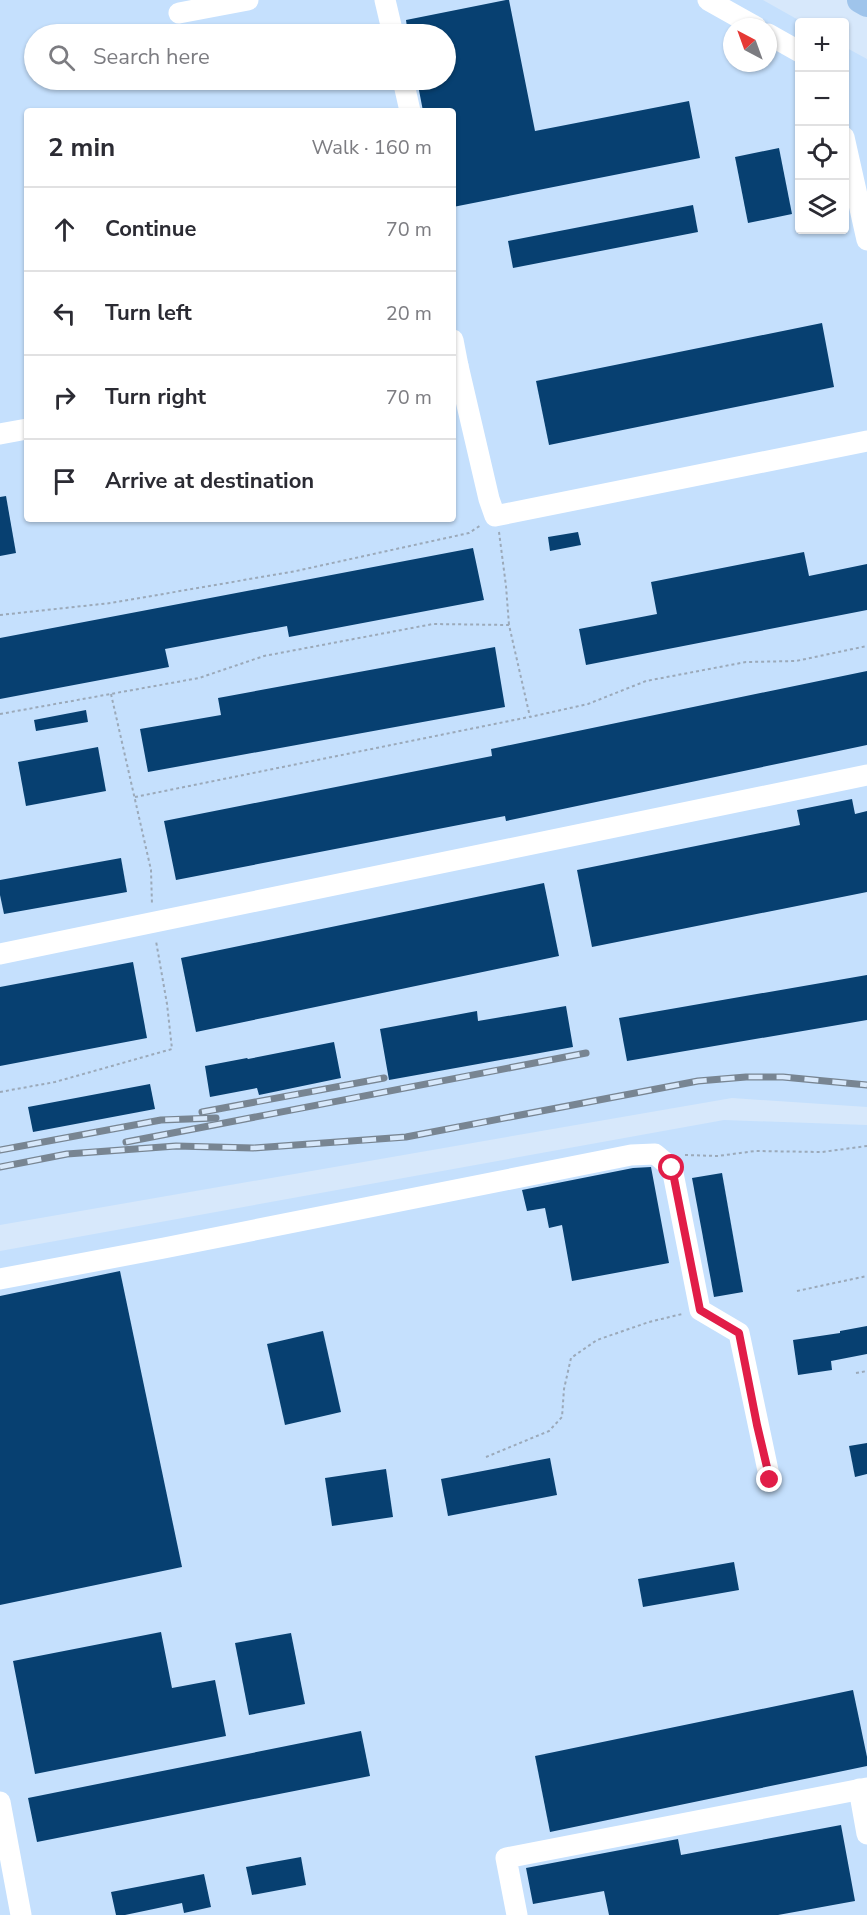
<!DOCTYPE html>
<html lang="en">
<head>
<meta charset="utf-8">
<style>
	:root { --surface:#fff; --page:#f7f7f7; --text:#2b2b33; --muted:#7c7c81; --line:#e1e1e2 }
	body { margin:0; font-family:"Nunito Sans",sans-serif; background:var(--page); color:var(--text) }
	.controls { position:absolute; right:18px; top:18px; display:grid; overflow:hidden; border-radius:6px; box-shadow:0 2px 4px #0004 }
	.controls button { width:54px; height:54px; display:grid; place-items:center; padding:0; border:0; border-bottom:2px solid var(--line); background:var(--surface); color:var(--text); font:30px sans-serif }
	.compass { position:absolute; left:723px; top:18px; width:54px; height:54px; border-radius:50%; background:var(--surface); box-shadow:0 2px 4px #0004; rotate:319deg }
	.stop { position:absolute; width:18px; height:18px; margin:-14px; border:4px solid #e11d48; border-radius:50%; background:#fff }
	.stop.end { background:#e11d48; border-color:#fff; box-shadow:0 2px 6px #0008 }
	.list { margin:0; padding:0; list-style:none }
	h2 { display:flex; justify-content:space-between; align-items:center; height:78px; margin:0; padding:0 24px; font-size:26px }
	h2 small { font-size:20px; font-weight:400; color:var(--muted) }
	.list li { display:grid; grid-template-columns:39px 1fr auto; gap:18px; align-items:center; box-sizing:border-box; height:84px; padding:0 24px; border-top:2px solid var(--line) }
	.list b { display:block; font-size:22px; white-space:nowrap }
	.list em { font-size:20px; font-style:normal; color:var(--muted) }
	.icon { flex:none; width:33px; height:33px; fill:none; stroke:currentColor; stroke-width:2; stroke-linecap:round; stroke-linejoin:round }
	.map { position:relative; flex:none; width:867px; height:1915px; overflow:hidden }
	.search { position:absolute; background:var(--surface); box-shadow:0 2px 4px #0004; left:24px; top:24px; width:432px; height:66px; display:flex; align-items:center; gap:15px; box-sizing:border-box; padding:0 21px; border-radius:33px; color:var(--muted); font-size:22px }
	.panel { position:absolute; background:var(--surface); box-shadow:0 2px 4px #0004; left:24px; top:108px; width:432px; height:414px; border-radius:6px }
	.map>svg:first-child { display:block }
	.built { fill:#c5e0fd; fill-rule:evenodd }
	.building { fill:#074071 }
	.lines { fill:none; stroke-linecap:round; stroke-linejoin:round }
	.path { stroke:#9ba9b9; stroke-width:2; stroke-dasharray:3 3; stroke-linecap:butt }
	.minor { stroke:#fff; stroke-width:21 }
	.major { stroke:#9fc4eb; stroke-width:26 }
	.rail-casing { stroke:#788592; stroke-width:7 }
	.rail { stroke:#d7e8fb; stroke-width:4.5; stroke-dasharray:14; stroke-linecap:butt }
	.route { stroke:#e11d48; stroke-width:8 }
</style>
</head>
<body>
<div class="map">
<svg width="867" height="1915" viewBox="0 0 867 1915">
	<rect width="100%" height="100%" fill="#d7e8fb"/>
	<g class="built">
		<path d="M0,0h763l39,22h-2v208h44l1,-183 22,12v1048l-135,-9 -732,127zM732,27h36v36h-36zM34,34h412v46h-412zM27,111h426v408h-426z"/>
		<polygon points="724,1120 867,1125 867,1915 0,1915 0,1251"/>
	</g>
	<g class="building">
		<polygon points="506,0 509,0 535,131 689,101 700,158 453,207 453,111 423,111 417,80 446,80 446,34 408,34 406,20"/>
		<polygon points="779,148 792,214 748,223 735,157"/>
		<polygon points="693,205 698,232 513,268 508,241"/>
		<polygon points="822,323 834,387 549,445 536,381"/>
		<polygon points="6,496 16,553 0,556 0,497"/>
		<polygon points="578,532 581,545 550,551 548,537"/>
		<polygon points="473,548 484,600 289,637 287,626 165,649 169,667 0,699 0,638"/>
		<polygon points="804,552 809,576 867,564 867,610 586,665 579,629 657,614 651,582"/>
		<polygon points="495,647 505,707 148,772 140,729 221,715 218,698"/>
		<polygon points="867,671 867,745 506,821 505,816 176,880 164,821 492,756 491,749"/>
		<polygon points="86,710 88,722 36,731 34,720"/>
		<polygon points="98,747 106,791 26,806 18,762"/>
		<polygon points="852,799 855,814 867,811 867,892 592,947 577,870 800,825 797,810"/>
		<polygon points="121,858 127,892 4,914 0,895 0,880"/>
		<polygon points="544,883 559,956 196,1032 181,958"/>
		<polygon points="133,962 147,1038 0,1066 0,987"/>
		<polygon points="867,975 867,1020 627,1061 619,1018"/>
		<polygon points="566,1006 573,1047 389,1080 380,1029 477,1011 478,1021"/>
		<polygon points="334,1042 341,1078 259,1095 257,1088 210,1097 205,1066 247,1058 248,1059"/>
		<polygon points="150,1084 155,1109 33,1132 28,1107"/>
		<polygon points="651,1167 669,1263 572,1281 562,1225 549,1228 545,1208 527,1211 522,1190 633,1168"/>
		<polygon points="722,1173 743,1292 714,1297 692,1178"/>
		<polygon points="120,1271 182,1567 0,1605 0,1296"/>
		<polygon points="867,1326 867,1354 831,1361 832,1370 798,1375 793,1340 840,1333 840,1331"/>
		<polygon points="323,1331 341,1412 285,1425 267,1344"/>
		<polygon points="867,1443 867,1474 855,1477 849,1446"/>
		<polygon points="550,1458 557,1495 448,1516 441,1479"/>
		<polygon points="386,1469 393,1517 332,1526 325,1478"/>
		<polygon points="734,1562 739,1590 643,1607 638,1579"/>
		<polygon points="161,1632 172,1688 215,1680 226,1736 35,1774 13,1661"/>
		<polygon points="291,1633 305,1704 249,1715 235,1643"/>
		<polygon points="853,1690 867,1757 867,1766 550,1832 535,1756"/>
		<polygon points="361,1731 370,1776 37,1842 28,1798"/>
		<polygon points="841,1825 855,1901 778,1915 609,1915 604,1891 533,1904 526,1868 678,1839 681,1855"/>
		<polygon points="301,1857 306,1885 252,1895 246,1867"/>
		<polygon points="204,1874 211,1907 184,1913 182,1903 125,1915 116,1915 111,1892"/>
	</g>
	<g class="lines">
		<g class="path">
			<polyline points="499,532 506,586 509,625"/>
			<polyline points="0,615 111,603 296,571 469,533 481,525"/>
			<polyline points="111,694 151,870 152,905"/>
			<polyline points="0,714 199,678 264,656 433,624 509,625 530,717 588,704 646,681 746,662 796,661 867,646"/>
			<polyline points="135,797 529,717"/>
			<polyline points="0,1092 55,1082 172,1049 167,1004 156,941"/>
			<polyline points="685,1155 718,1156 755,1151 822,1152 867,1146"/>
			<polyline points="797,1291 867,1276"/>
			<polyline points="856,1373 867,1371"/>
			<polyline points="486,1457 549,1431 562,1417 564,1389 571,1358 597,1340 649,1322 682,1314"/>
		</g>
		<g class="minor">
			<polyline points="385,0 393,34"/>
			<polyline points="708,0 756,27"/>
			<polyline points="179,13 248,0"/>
			<polyline points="768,34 800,52"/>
			<polyline points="403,80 410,111"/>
			<polyline points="844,137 867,240"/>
			<polyline points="453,340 458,366"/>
			<polyline points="453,361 458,366 489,499 495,516 867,441"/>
			<polyline points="0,434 27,429"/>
			<polyline points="0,954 867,775"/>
			<polyline points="0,1279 164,1248 631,1155 655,1154 672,1168 700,1310 739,1333 770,1480"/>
			<polyline points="859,1789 867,1834"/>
			<polyline points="0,1802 21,1915"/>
			<polyline points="517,1915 506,1858 867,1788"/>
		</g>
		<polyline class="major" points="860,0 867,4"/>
		<g class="rail-casing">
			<g id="rail">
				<polyline points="202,1112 384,1078"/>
				<polyline points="126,1142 586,1053"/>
				<polyline points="0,1150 161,1120 216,1118"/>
				<polyline points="0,1167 67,1154 176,1146 253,1148 406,1137 698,1081 746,1077 783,1077 867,1085"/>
			</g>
		</g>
		<use href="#rail" class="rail"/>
	</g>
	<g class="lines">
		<polyline class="route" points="672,1168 700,1310 739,1333 757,1425 770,1480"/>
	</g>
</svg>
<div class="controls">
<button>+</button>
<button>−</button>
<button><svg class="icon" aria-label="locate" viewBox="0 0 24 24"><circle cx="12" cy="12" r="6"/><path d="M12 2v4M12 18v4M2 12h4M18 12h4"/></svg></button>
<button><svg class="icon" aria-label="layers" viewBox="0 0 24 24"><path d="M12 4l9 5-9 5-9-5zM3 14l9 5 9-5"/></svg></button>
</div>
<svg class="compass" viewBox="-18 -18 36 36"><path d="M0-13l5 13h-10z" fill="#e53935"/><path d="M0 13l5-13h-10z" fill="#7c7c81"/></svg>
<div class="stop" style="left:672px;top:1168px"></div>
<div class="stop end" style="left:770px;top:1480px"></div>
<div class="search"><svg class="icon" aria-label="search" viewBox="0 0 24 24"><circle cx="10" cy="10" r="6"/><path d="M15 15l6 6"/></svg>Search here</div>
<section class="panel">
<h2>2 min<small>Walk · 160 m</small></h2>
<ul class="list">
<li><svg class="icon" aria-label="ahead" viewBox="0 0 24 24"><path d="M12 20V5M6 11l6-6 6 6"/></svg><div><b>Continue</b></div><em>70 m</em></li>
<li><svg class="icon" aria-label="left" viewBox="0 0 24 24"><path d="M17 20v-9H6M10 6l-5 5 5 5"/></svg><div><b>Turn left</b></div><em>20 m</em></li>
<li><svg class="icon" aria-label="right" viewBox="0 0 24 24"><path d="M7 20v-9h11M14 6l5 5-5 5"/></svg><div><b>Turn right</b></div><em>70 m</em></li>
<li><svg class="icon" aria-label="arrive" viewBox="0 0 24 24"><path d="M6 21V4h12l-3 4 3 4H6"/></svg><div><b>Arrive at destination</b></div></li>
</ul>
</section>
</div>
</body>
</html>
